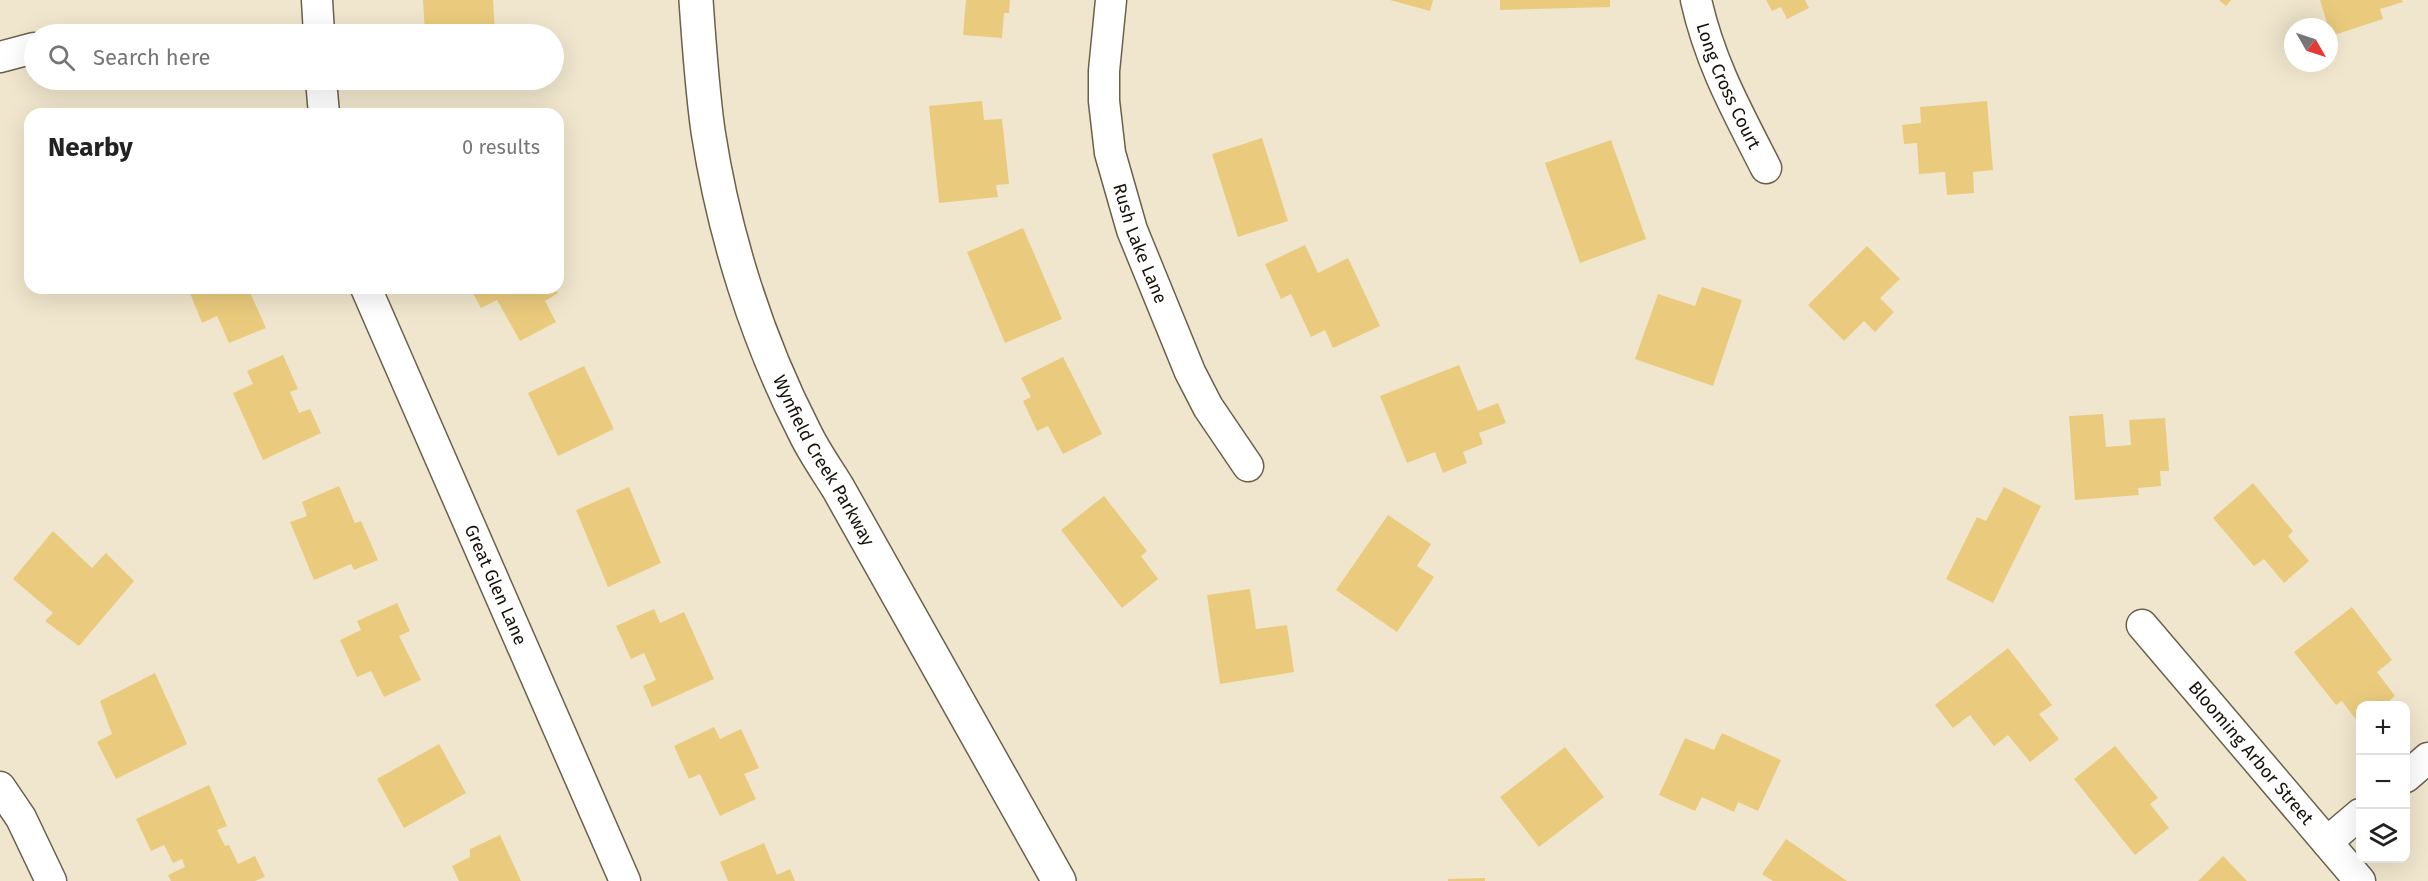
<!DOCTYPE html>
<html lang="en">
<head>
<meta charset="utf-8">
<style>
	:root { --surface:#fff; --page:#f6f6f6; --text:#222; --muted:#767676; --line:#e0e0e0 }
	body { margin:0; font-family:"Fira Sans",sans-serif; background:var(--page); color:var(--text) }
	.controls { position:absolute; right:18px; bottom:18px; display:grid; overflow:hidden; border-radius:12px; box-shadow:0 6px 24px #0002 }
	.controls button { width:54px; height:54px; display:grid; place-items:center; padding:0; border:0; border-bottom:2px solid var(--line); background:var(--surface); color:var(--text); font:30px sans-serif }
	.compass { position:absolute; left:2284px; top:18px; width:54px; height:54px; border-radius:50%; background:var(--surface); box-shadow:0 6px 24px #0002; rotate:129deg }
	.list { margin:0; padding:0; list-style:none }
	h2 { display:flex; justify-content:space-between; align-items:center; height:78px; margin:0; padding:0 24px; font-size:26px }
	h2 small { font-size:20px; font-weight:400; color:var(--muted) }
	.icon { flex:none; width:33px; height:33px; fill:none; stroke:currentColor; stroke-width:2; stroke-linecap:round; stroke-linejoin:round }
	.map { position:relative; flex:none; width:2428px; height:881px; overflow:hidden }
	.search { position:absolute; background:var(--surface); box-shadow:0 6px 24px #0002; left:24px; top:24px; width:540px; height:66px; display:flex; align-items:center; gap:15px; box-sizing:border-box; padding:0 21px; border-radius:33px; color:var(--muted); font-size:22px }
	.panel { position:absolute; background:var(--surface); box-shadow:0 6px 24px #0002; left:24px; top:108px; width:540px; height:186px; border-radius:18px }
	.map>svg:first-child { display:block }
	.building { fill:#eacb7d }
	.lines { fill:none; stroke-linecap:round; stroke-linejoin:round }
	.street-casing { stroke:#69614b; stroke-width:33 }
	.secondary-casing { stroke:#69614b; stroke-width:36 }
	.street { stroke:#fff; stroke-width:30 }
	.secondary { stroke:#fff; stroke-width:33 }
	.labels { text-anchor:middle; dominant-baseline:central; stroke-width:4.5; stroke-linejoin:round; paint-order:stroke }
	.street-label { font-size:18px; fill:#151109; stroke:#fef4da }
</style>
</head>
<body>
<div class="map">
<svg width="2428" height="881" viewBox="0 0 2428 881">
	<rect width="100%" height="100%" fill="#f0e6cd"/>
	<g class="building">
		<polygon points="423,0 493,0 495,34 425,34"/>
		<polygon points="966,0 1010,0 1009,13 1004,13 1002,38 963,35"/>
		<polygon points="1390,0 1433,0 1430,11"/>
		<polygon points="1500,0 1610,0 1610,7 1500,10"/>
		<polygon points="1766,0 1805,0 1809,8 1787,19 1781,7 1772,11"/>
		<polygon points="2219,0 2231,0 2226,6"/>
		<polygon points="2320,0 2402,0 2403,2 2380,9 2383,19 2331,36"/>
		<polygon points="982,101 984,120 1002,119 1009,184 996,185 998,197 939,203 929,106"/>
		<polygon points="1987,101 1993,170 1973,172 1974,193 1947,195 1945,172 1919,174 1917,143 1904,144 1902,125 1921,123 1920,107"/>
		<polygon points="1262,138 1288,221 1238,237 1212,154"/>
		<polygon points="1611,140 1646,239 1580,263 1545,163"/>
		<polygon points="1023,228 1062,319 1005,343 967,252"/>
		<polygon points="1305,245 1318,273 1348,258 1380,326 1333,348 1325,330 1311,337 1291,294 1281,299 1265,264"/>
		<polygon points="1867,246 1900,279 1880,298 1894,312 1875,332 1864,321 1844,341 1808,305"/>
		<polygon points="1702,287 1742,300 1713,386 1635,359 1658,294 1695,306"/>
		<polygon points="188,288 248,288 266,328 229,343 217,316 202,323"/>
		<polygon points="470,288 555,288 558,293 545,301 556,322 520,341 497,300 481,308"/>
		<polygon points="283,355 298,389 290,392 299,413 310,409 321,433 263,460 233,393 253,384 247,371"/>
		<polygon points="1063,357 1102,434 1063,454 1048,426 1037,431 1023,401 1031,397 1021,378"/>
		<polygon points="1459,365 1478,411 1498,403 1506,423 1479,433 1483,444 1463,452 1467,463 1443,473 1435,452 1407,463 1380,396"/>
		<polygon points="584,366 614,429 558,456 528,393"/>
		<polygon points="2103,414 2106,447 2131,445 2129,420 2165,418 2169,471 2160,471 2161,486 2138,488 2139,495 2075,500 2069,416"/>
		<polygon points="2253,483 2293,531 2288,536 2309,561 2284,583 2264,559 2254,566 2213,518"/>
		<polygon points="339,486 355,523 361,521 378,560 354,570 351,564 314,580 290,522 307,516 302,502"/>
		<polygon points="629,487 661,563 608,587 576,510"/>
		<polygon points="2004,487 2041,506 1993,603 1946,579 1977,517 1986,521"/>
		<polygon points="1104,496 1147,551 1141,556 1158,579 1122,608 1061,530"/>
		<polygon points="1388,515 1431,544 1417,566 1434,577 1397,632 1336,590"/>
		<polygon points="53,531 92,568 106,553 134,581 79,646 45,621 53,613 13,579"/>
		<polygon points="1250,589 1256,629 1287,625 1294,672 1220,684 1207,595"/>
		<polygon points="397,603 410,631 399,636 421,680 384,697 371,671 357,677 340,640 361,630 357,621"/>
		<polygon points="2352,607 2392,660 2377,672 2395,696 2383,706 2360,706 2360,725 2342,701 2336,705 2294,652"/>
		<polygon points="654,609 660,623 684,612 714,679 652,707 643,686 656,680 644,653 631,659 616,626"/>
		<polygon points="2008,648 2052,705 2039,714 2059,739 2030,762 2008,735 1994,746 1970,715 1953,728 1935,705"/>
		<polygon points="155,673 187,744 116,779 97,742 112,734 100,701"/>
		<polygon points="714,727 720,739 741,729 759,768 744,774 756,799 720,816 700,774 689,779 674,746"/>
		<polygon points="1722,733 1781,760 1758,811 1738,802 1734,812 1702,797 1695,811 1659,795 1685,738 1714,750"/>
		<polygon points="439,744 466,793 404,828 377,779"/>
		<polygon points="2115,746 2158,798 2150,804 2169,828 2135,855 2074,779"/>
		<polygon points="1565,747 1604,797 1539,847 1500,797"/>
		<polygon points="209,785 227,826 217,830 225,846 229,845 238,864 255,856 265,877 255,881 171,881 168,875 185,867 182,859 173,863 164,845 151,851 136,819"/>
		<polygon points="500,835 521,881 459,881 452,866 470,857 470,849"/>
		<polygon points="1786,839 1847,881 1773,881 1762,874"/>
		<polygon points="764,843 777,875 790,869 795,881 728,881 720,862"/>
		<polygon points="2223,856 2247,881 2198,881"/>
		<polygon points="1485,878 1485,881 1448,881 1448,879"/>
	</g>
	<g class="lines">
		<g class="street-casing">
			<g id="street">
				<polyline points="317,0 319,34"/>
				<path id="s1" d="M1111,0l-7,71v30l6,52 22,77 58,142 18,35 40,59"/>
				<path id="s2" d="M1696,0c14,63 41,111 70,168"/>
				<polyline points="0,57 34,48"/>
				<polyline points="321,80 324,114"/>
				<path id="s3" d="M366,288l259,593"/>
				<path id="s4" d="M2142,625l218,256"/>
				<polyline points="2406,777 2428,758"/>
				<polyline points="0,787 21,818 51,881"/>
				<polyline points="2327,842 2360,814"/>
			</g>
		</g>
		<g class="secondary-casing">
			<g id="secondary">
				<path id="s5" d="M696,0c3,44 6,88 12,131 16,104 49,209 97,302 9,19 22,37 33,55l221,393"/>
			</g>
		</g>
		<use href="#street" class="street"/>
		<use href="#secondary" class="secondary"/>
	</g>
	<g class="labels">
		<g class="street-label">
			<text stroke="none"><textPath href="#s2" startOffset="92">Long Cross Court</textPath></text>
			<text stroke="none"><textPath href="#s1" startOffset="249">Rush Lake Lane</textPath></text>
			<text stroke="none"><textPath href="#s5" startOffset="483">Wynfield Creek Parkway</textPath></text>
			<text stroke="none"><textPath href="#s3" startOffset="324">Great Glen Lane</textPath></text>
			<text stroke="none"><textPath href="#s4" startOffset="168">Blooming Arbor Street</textPath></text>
		</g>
	</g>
</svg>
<div class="controls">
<button>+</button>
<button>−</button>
<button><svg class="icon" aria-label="layers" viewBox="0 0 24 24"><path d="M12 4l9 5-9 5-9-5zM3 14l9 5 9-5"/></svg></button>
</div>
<svg class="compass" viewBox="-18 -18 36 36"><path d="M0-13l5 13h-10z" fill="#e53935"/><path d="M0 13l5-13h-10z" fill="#767676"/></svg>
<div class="search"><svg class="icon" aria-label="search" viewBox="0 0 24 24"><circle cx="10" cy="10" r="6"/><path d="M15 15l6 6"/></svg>Search here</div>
<section class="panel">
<h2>Nearby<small>0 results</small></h2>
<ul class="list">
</ul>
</section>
</div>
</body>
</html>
